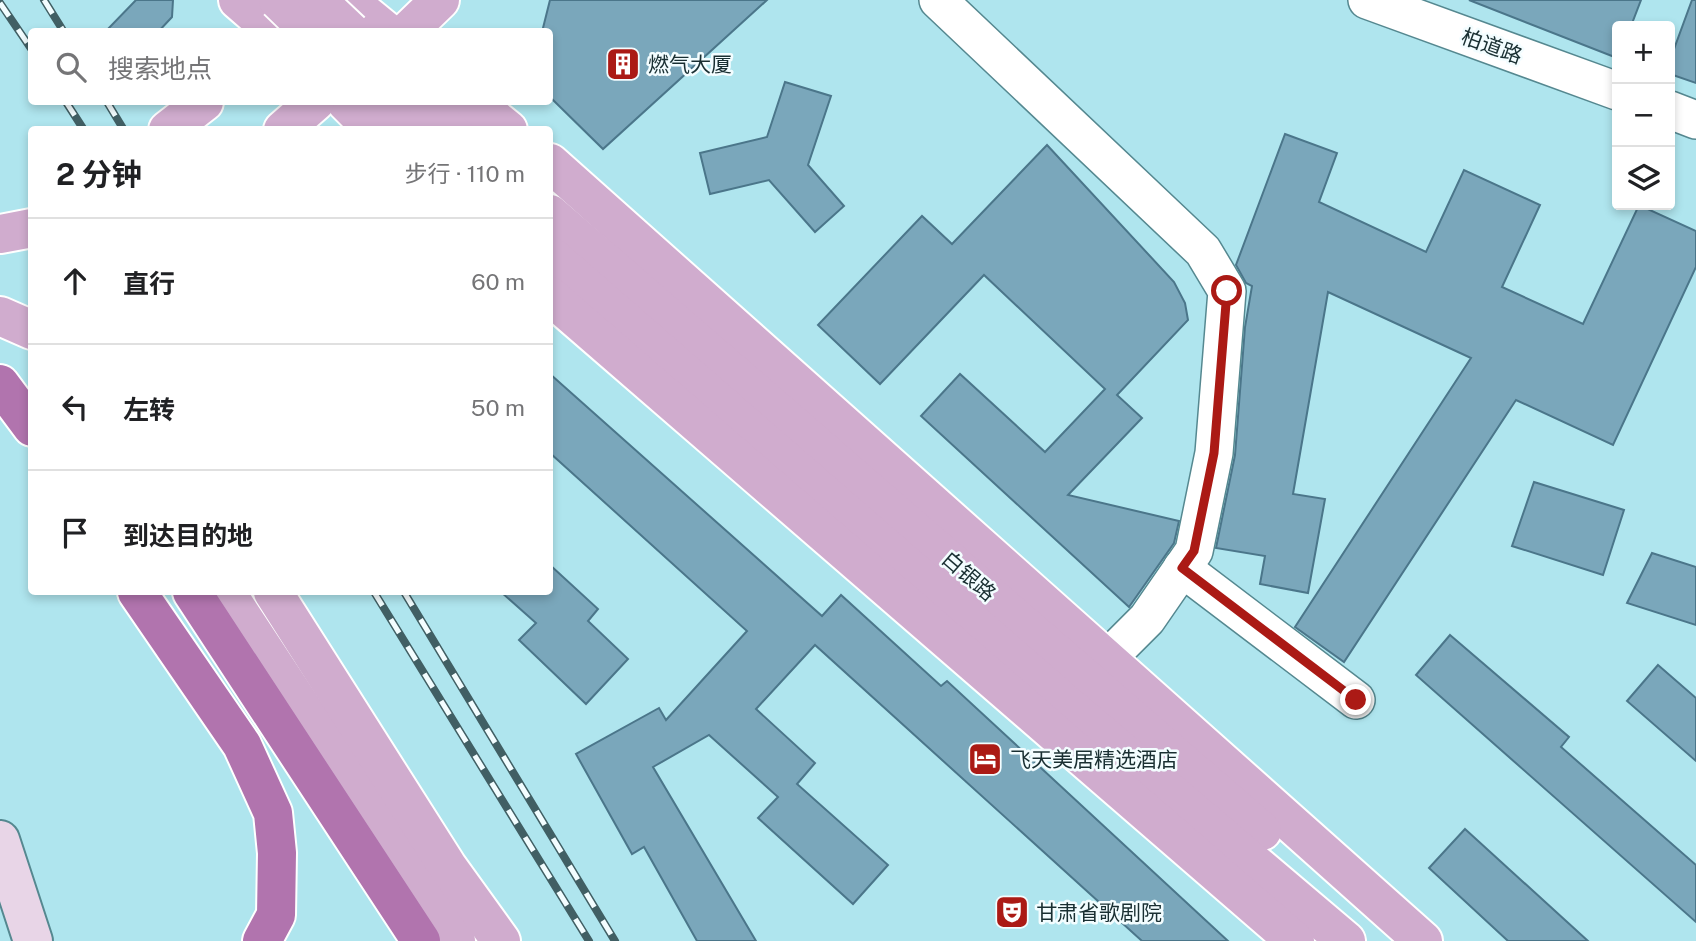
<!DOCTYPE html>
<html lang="zh">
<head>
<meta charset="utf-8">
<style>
	:root { --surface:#fff; --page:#f6f6f6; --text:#202124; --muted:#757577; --line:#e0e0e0 }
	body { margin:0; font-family:"Public Sans","Noto Sans SC",sans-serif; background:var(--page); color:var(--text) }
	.controls { position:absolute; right:21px; top:21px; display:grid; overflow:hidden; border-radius:7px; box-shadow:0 4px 10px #0003 }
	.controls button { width:63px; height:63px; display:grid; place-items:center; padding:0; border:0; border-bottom:2px solid var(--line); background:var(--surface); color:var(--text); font:35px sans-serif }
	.stop { position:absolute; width:21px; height:21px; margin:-16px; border:5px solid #ab1a15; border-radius:50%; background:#fff }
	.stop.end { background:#ab1a15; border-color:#fff; box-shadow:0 2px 7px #0008 }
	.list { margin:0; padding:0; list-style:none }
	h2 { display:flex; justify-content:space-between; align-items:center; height:91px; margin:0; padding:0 28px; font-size:30px }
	h2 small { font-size:23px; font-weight:400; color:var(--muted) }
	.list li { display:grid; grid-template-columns:46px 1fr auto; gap:21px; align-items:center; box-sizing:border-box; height:126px; padding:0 28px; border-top:2px solid var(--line) }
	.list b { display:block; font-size:26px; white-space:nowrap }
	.list em { font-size:23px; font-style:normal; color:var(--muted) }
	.icon { flex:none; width:38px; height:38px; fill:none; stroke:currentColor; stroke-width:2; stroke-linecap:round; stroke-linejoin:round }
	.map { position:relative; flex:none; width:1696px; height:941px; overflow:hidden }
	.search { position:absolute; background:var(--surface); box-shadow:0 4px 10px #0003; left:28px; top:28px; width:525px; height:77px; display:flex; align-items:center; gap:18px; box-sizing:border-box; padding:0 24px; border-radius:7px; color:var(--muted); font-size:26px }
	.panel { position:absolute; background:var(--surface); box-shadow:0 4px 10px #0003; left:28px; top:126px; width:525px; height:469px; border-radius:7px }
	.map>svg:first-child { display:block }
	.building { fill:#7aa7bb; stroke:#4b768a; stroke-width:2 }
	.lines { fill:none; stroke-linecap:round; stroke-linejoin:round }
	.street-casing { stroke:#558890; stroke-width:40 }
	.secondary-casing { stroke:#558890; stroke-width:42 }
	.primary-casing { stroke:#fff; stroke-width:42 }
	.highway-casing { stroke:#fff; stroke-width:42 }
	.street { stroke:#fff; stroke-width:37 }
	.secondary { stroke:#e8d5e7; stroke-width:38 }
	.primary { stroke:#d0acce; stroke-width:38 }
	.highway { stroke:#b174ae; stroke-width:38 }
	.rail-casing { stroke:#415f64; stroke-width:8 }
	.rail { stroke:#f3fdff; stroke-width:5; stroke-dasharray:16; stroke-linecap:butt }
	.primary-bridge-casing { stroke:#fff; stroke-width:42; stroke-linecap:butt }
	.primary-bridge { stroke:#d0acce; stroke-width:38 }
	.route { stroke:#ab1a15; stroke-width:9 }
	.labels { text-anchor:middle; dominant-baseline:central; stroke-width:5; stroke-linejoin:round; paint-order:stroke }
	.street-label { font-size:21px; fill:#192f32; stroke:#f3fdff }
	.poi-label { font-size:21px; fill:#192f32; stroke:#f3fdff; text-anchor:start }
</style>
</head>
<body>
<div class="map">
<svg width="1696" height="941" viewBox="0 0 1696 941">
	<rect width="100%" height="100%" fill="#afe5ee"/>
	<g class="building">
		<polygon points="136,0 173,0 172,17 158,32 105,32"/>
		<polygon points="550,0 767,0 603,149 550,97 550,32 542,32"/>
		<polygon points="1469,0 1641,0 1631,26 1617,26 1617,58"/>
		<polygon points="1692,0 1696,0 1696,83 1670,74 1670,60"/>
		<polygon points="785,82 831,96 808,165 844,206 815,232 769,180 710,194 700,153 767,137"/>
		<polygon points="1285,134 1337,153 1319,202 1426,252 1464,170 1540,205 1502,287 1583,324 1639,205 1696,231 1696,267 1613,445 1516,400 1344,662 1295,627 1471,358 1328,292 1293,494 1325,499 1308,593 1260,584 1265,556 1216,548 1235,455 1245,327 1252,286 1246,283 1236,265"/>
		<polygon points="1047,145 1174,282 1185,303 1188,320 1117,395 1142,418 1068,495 1179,521 1174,543 1129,607 921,416 960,374 1045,452 1105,389 984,275 880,384 818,325 922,216 952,244"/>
		<polygon points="550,374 822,616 841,595 941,686 947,681 1228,941 1142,941 815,645 756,709 815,763 797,784 888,865 853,904 758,818 778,797 709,735 653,767 756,941 697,941 644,847 632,854 576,754 659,708 666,720 747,631 550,453"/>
		<polygon points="1534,482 1624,510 1603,575 1512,546"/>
		<polygon points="1652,553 1696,567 1696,625 1627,603"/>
		<polygon points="550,565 598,609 588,621 628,659 586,704 519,640 536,623 501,592 550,592"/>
		<polygon points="1450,635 1569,737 1561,747 1696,865 1696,922 1416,675"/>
		<polygon points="1658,665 1696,698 1696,761 1627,701"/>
		<polygon points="1465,829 1588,941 1508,941 1429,868"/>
	</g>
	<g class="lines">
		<g class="street-casing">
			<g id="street">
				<polyline points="938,0 1203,251 1227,291 1214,453 1194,551 1147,619 1108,658"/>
				<polyline points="1367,0 1617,91"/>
				<polyline points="1670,110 1696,120"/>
				<polyline points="1182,568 1356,700"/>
			</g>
		</g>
		<g class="secondary-casing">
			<polyline id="secondary" points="0,840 33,941"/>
		</g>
		<g class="primary-casing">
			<g id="primary">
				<polyline points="238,0 275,32"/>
				<polyline points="348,0 387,32"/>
				<polyline points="407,32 440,0"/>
				<polyline points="346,102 374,130"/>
				<polyline points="385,102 415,130"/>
				<polyline points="427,102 458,130"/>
				<polyline points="474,102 508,130"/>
				<polyline points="168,130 204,102"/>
				<polyline points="283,130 315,102"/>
				<polyline points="550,163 1423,941"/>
				<polyline points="550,214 1262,831"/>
				<polyline points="0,234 32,228"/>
				<polyline points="550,255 1064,702 1346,941"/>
				<polyline points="550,296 1295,941"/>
				<polyline points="0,316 32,330"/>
				<polyline points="226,592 456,941"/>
				<polyline points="273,592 447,866 501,941"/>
			</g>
		</g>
		<g class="highway-casing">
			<g id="highway">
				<polyline points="0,384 32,427"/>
				<polyline points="137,592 242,745 273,813 277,853 276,915 262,941"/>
				<polyline points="192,592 421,941"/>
			</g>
		</g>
		<use href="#street" class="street"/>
		<use href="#secondary" class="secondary"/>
		<use href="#primary" class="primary"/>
		<use href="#highway" class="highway"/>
		<g class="rail-casing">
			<g id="rail">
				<polyline points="44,0 64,32"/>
				<polyline points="0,3 32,50"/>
				<polyline points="66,102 84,130"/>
				<polyline points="107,102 124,130"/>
				<polyline points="374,592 589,941"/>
				<polyline points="404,592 615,941"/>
			</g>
		</g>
		<use href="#rail" class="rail"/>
		<g class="primary-bridge-casing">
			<g id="primary-bridge">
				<polyline points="278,0 311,32"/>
				<polyline points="317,0 351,32"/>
			</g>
		</g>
		<use href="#primary-bridge" class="primary-bridge"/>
	</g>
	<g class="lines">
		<polyline class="route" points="1227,291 1214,453 1194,551 1182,568 1356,700"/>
	</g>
	<defs>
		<g id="building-square" transform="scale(1.75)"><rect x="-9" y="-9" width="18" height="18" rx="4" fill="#ab1a15" stroke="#f3fdff"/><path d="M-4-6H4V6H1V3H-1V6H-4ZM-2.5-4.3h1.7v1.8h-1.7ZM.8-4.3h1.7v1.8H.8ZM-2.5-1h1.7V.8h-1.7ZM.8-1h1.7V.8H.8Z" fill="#fff"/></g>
		<g id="hotel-square" transform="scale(1.75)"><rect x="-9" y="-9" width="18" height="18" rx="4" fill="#ab1a15" stroke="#f3fdff"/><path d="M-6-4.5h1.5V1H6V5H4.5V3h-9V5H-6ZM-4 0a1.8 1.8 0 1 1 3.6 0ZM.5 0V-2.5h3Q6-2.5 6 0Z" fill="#fff"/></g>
		<g id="theatre-square" transform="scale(1.75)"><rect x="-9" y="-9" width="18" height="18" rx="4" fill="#ab1a15" stroke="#f3fdff"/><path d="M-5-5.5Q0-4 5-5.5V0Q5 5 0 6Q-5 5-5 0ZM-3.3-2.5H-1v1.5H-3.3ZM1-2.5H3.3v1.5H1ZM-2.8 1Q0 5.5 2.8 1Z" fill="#fff"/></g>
	</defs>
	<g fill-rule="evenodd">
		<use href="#building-square" x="623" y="64"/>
		<use href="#hotel-square" x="985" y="759"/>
		<use href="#theatre-square" x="1012" y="912"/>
	</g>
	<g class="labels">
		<g class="street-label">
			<text transform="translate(1492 46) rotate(20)">柏道路</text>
			<text transform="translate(969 576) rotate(41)">白银路</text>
		</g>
		<g class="poi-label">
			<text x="648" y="64">燃气大厦</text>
			<text x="1010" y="759">飞天美居精选酒店</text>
			<text x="1036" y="912">甘肃省歌剧院</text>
		</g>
	</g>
</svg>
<div class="controls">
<button>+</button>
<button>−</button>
<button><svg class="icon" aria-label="layers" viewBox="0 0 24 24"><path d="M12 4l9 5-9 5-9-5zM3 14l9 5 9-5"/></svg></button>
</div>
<div class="stop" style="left:1227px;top:291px"></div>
<div class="stop end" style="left:1356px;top:700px"></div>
<div class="search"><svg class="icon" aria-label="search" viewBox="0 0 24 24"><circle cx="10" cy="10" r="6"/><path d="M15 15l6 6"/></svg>搜索地点</div>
<section class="panel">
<h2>2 分钟<small>步行 · 110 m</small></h2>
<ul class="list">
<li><svg class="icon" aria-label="ahead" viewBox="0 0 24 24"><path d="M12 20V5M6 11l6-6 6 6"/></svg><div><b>直行</b></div><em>60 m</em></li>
<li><svg class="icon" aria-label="left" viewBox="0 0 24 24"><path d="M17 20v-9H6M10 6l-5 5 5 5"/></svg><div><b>左转</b></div><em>50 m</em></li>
<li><svg class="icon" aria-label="arrive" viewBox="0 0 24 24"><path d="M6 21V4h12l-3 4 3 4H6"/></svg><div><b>到达目的地</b></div></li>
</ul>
</section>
</div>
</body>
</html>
